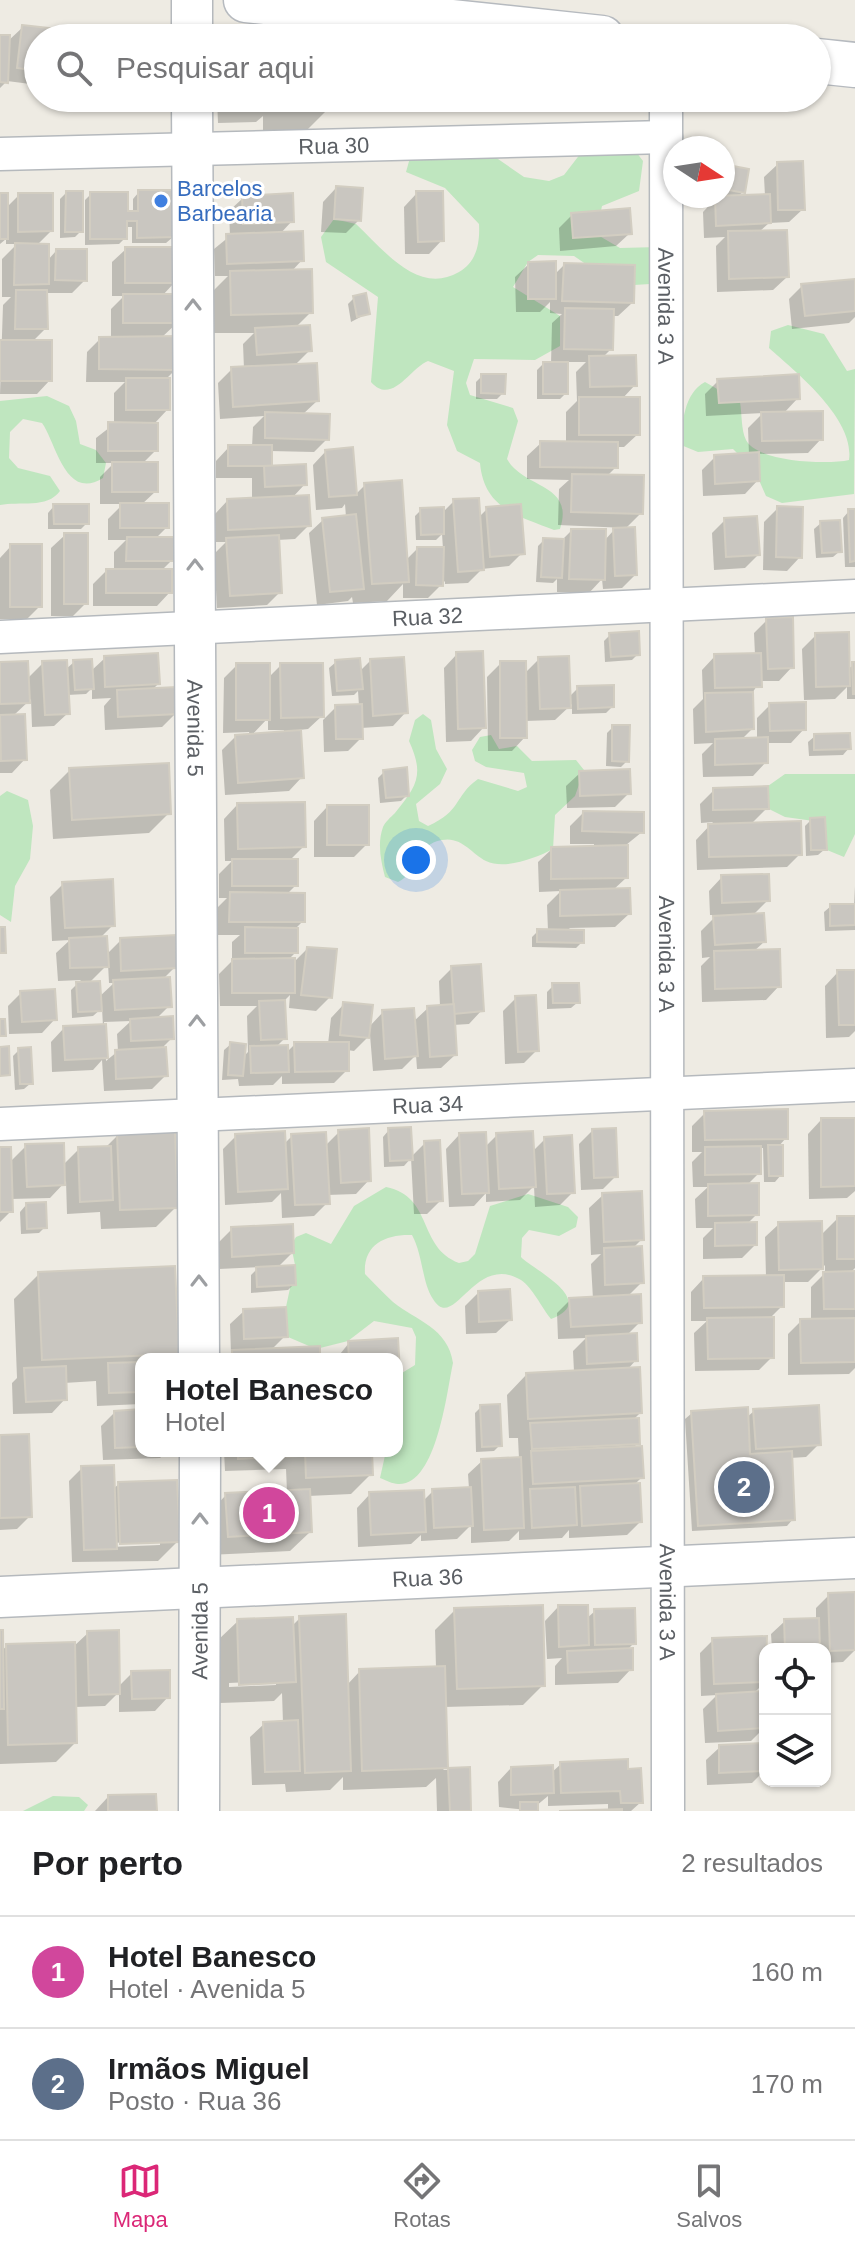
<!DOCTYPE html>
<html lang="pt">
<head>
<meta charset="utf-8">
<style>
	:root { --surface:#fff; --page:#f6f6f6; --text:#202124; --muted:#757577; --line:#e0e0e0; --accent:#db2777 }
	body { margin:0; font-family:Helvetica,sans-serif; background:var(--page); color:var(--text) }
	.controls { position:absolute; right:24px; bottom:24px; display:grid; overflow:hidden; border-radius:16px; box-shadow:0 2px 6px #0004 }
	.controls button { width:72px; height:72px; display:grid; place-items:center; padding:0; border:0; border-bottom:2px solid var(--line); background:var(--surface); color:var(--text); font:40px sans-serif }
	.compass { position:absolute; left:663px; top:136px; width:72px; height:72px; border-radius:50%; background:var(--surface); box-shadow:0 2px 6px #0004; rotate:102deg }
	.you { position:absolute; left:416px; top:860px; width:28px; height:28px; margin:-20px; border:6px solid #fff; border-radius:50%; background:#1a73e8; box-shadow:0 0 0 12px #1a73e833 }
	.badge { display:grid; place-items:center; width:52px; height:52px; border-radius:50%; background:var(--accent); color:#fff; font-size:26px; font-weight:700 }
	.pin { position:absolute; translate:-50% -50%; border:4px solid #fff; box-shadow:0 2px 8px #0006 }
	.popup { position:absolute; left:135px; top:1353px; width:268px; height:104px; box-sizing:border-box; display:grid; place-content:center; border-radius:16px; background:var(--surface); filter:drop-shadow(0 2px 6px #0005); font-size:26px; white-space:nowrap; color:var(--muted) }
	.popup b { font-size:30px; color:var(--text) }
	.popup::after { content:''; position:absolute; left:50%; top:100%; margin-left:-16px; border:16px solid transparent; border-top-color:var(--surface) }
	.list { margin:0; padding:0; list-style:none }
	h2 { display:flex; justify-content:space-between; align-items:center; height:104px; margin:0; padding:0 32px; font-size:34px }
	h2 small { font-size:26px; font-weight:400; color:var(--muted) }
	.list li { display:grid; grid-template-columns:52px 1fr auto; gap:24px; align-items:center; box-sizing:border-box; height:112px; padding:0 32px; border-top:2px solid var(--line) }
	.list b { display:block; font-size:30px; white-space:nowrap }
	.list p { margin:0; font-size:26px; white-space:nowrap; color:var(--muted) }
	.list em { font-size:26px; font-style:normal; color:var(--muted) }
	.icon { flex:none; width:44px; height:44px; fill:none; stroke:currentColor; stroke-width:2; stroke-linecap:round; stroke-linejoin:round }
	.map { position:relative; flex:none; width:855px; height:1811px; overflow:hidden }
	.search { position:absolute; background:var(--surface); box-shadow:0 2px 6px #0004; left:24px; right:24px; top:24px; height:88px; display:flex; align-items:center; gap:20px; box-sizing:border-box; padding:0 28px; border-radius:44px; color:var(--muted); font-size:30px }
	.sheet { height:328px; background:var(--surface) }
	nav { display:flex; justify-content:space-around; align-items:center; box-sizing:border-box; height:112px; border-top:2px solid var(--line); background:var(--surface); font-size:22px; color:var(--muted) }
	nav a { display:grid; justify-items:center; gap:4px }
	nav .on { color:var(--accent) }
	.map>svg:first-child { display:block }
	.green { fill:#bfe6bf }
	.shadow { fill:#0003; fill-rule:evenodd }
	.building { fill:#c9c6c0; stroke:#d2cdc1; stroke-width:2 }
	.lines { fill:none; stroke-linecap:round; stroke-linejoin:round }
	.minor-casing { stroke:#b5b9bd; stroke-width:35 }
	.tertiary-casing { stroke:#b5b9bd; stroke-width:43 }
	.secondary-casing { stroke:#b6babf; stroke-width:47 }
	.minor { stroke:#fff; stroke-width:32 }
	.tertiary { stroke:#fff; stroke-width:40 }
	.secondary { stroke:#fff; stroke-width:44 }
	.oneway { stroke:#9d9fa2 }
	.shop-dot { fill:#3f7fe0; stroke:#fff; stroke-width:3 }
	.labels { text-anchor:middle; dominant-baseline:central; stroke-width:6; stroke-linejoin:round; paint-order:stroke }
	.street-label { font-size:22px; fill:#5b5f64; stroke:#fff }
	.shop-label { font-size:22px; fill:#366cbe; stroke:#fff; text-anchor:start }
</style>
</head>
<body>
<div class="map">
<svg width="855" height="1811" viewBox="0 0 855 1811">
	<rect width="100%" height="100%" fill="#eeebe3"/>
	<g class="green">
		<path d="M594,136h30l19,25 -4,30 -37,15 -6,28 24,14 39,-1 5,12 -14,25 -32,2 -44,-30 -36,-1 -10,7 -15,25 47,29v30l-25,14 -61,-1 -8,24 4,12 43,13 5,13 -11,38c17,30 68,24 53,70l-6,1c-38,-15 -70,-22 -74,-67l-23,-12 -10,-26 7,-54 -26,-10c-18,7 -36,45 -57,21l7,-85 -52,-35 -5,-25 13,-18 22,5c28,26 62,72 103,48 18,-10 21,-30 20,-48l-34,-36 -39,-16 7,-25 69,1 42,29 25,4 15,-6z"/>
		<path d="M788,325l36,9 23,37 8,-2 -1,125 -72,9 -16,-7 -11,-25 -22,-22 -35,3 -17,-7c1,-22 3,-52 24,-63l35,20c2,11 1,28 6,38 11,22 81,25 103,20 6,-41 -53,-88 -80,-112l2,-17z"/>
		<path d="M47,396l22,10 7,15 4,23 16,6 10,13 -3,15c-38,24 -47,-36 -61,-55l-19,-4 -13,13 -1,26 9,10 32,8 10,15c-13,18 -41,10 -60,14v-104z"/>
		<path d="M423,714l8,6 5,29 11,20 -7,15 -24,20 3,17 9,5c34,-15 26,-30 50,-47l40,12 9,-4 -3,-14 -38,-6 -11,-6 -3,-11 8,-13 11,-2 8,14 18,-3 15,15 44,-1 8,10 -9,26 -20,19 -2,34c-17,9 -48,21 -67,12 -15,-8 -25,-25 -44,-21 -26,4 -23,32 -44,42l-13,-5c-4,-16 -8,-33 -2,-50 2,-5 8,-10 12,-14 23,-28 29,-39 14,-72l6,-21z"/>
		<polygon points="785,774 855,774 855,834 844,857 827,850 821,822 785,817 769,809 768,786"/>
		<polygon points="7,791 28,800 33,826 30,859 15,886 11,922 0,915 0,796"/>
		<path d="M386,1187c48,10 31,60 73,76l9,-2 7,-7 15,-48 38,-12 40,13 10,10 -2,10 -17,9 -30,-6 -7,8 -1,19c11,12 79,44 30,62 -9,-11 -19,-32 -30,-39 -47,-28 -67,54 -88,19 -11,-16 -10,-44 -21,-64 -26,-1 -49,9 -47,39 9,9 18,19 28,28 24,19 55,26 60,61 -6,27 -16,123 -55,121 -5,0 -13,-4 -18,-6l6,-27h11v-75l18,-11 1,-28 -4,-9 -38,-7 -26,20 -32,8 -28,-12 -2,-30 9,-42 -4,-20 5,-8 10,-4 25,11 23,-38z"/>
		<polygon points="53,1796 79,1797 88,1805 84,1811 23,1811"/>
	</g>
	<g class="shadow">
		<polygon points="23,27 63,38 38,38 38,85 7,81 0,88 0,37 7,42"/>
		<polygon points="217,98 327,98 327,110 307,130 263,130 263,116 256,122 218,123"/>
		<polygon points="778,164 803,209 789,222 769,223 759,232 787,277 773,290 717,292 716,246 725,237 704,238 703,212 718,196 723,196 723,166 743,192 737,197 765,196 764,177"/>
		<polygon points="336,188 359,220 346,233 321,232 323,202"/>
		<polygon points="139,192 173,237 166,243 132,243 132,227 125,227 125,238 119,244 85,245 85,200 91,194 126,213 133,213 133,199"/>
		<polygon points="66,193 81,231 75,237 60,238 60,199"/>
		<polygon points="417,193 442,240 429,254 405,254 404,207"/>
		<polygon points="0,195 6,208 19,195 51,231 36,246 47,261 56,251 85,280 72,293 45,293 46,328 32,342 50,380 37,394 0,394 3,305 11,297 2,297 2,259 17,244 6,244 6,239 0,244"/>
		<polygon points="243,198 292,221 280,234 302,260 291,272 311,312 295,328 310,350 294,366 317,401 302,415 327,439 314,452 270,451 270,468 305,484 292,498 309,525 295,539 277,540 280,592 267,605 217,608 214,554 226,542 216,542 215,514 228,500 252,499 252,478 216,478 216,461 229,447 252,447 253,427 264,416 220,419 218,383 232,369 244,369 243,344 254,333 212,333 211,293 228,276 215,276 214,249 230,236 229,211"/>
		<polygon points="572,215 630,233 616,246 560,251 559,228"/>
		<polygon points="126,249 175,282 162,296 177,323 161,338 176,369 165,380 168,409 153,425 156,450 142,464 156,491 141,505 167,527 155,539 172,560 161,571 170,592 157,606 93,606 93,584 106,571 114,571 114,552 126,540 108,540 108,519 123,504 100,504 100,477 114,463 96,463 96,438 114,424 114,393 125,382 86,382 87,352 100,339 111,339 111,309 124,296 112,296 112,262"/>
		<polygon points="529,264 554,275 564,265 632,303 618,316 612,316 611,349 602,358 635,385 622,399 638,434 624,447 616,447 616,467 606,477 641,513 626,528 558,525 559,489 569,480 527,479 527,456 541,443 566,444 566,412 577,401 576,372 586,362 566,362 566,393 560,399 537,399 537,370 543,364 551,364 552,323 562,314 550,313 550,302 540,312 516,312 515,277"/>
		<polygon points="855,281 855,317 849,323 792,329 789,299 802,286"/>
		<polygon points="354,298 368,313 351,322 348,304"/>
		<polygon points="482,376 503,393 497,399 476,399 476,382"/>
		<polygon points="718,381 798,398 783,414 821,439 808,453 757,454 758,480 745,494 703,496 702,470 715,457 749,455 748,428 763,413 706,416 705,394"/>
		<polygon points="352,450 355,495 365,485 405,561 417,549 443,549 442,534 436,540 416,540 415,516 421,510 442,513 454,501 478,518 487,509 522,553 509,566 482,569 468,583 445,584 445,581 428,598 403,598 403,584 387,601 353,603 352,597 348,601 317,605 309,533 323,520 346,517 345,504 342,508 316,510 313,465 326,451"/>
		<polygon points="54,506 87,523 81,529 48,529 48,513"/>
		<polygon points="778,508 800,557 787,571 763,570 764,522"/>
		<polygon points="849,511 855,511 855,567 845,567 843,518"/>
		<polygon points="725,520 758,555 745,568 714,570 712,533"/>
		<polygon points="821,523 840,551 833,557 816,558 814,529"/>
		<polygon points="614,530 635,575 622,588 603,589 602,579 589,593 557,592 557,579 553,583 536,582 538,546 544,540 561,541 571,531 604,541"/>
		<polygon points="65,535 86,603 73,616 51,616 51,548"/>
		<polygon points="11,546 40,606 27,619 0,619 0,558"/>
		<polygon points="767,620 792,667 779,681 760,681 751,695 752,729 741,740 757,739 757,718 770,705 804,729 791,743 766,743 766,762 753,776 703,777 702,754 713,743 694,744 693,709 703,699 702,670 715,656 755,655 754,633"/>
		<polygon points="610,635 638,654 632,660 605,662 604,641"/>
		<polygon points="816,635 848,669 855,664 855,699 847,699 847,687 835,699 804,700 802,649"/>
		<polygon points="457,654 484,727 471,741 446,742 444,668"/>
		<polygon points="105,658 158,684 151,691 176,713 162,727 105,730 104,706 111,698 92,699 92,688 86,694 67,695 68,713 54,726 32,727 31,699 13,716 25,759 12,773 0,773 0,664 27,679 43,663 65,670 74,662 91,671"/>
		<polygon points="539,659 568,698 578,688 612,707 606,713 572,714 572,704 555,720 525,721 525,737 512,751 488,751 487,677 501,663 525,673"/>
		<polygon points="370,661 406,712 393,726 361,728 361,738 348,751 324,752 323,720 336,707 359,706 358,691 354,695 332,696 329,668 336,662 359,672"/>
		<path d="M237,665l31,13 13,-13 41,51 -14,13 -9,1 3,47 -13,14 -64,4 -3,-45 13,-13 15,-1 -1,-4 -26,1 1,-55zM268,718v12h16v3l-33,3z"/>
		<polygon points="613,727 627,761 621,767 606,766 607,733"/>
		<polygon points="815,736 849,748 843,755 809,756 808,742"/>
		<polygon points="70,770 169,813 149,833 53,839 50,790"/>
		<polygon points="384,772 407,795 401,801 380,803 378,778"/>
		<polygon points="580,773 629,793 615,807 567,808 566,786"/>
		<polygon points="714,790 767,808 750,825 800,854 787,867 697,870 696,840 713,822 701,823 700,804"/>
		<polygon points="237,805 304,846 289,861 296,885 286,895 303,921 296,928 296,952 288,960 293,963 307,949 330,997 316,1011 289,1008 290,995 283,1002 285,1038 276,1047 286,1053 295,1044 328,1044 331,1018 344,1004 369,1027 383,1012 413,1022 428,1008 440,1007 439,981 452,968 482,1010 469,1024 453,1025 455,1055 441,1068 417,1069 416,1055 402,1069 373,1071 370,1035 354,1051 347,1050 347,1070 334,1083 282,1084 282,1076 273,1085 239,1086 238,1079 222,1080 224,1050 231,1044 243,1057 248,1052 247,1016 257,1006 220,1006 219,974 232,961 232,942 240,935 217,935 217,908 227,898 219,898 219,874 232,861 225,861 224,819"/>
		<polygon points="327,807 367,844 354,857 314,857 314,821"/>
		<polygon points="583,813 642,832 626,845 626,878 613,890 629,914 615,927 569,928 582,942 576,948 532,947 532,937 538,931 548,931 547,905 561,891 539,892 538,862 552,849 594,848 594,844 570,844 570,826"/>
		<polygon points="811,820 825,849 818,855 806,856 805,826"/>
		<polygon points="722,877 768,900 753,915 764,942 753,952 779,986 766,1000 702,1002 701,966 710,957 702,958 701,931 717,915 710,915 709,891"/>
		<path d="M63,884l50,41 -13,13 6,17 15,-15 54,27 -12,12 6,27 -13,13 16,19 -8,8 2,29 -14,14 -48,2 -2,-31 -9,10 -41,2 -1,-30 13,-14 39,-2 -1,-18 -9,8 -21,2 -1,-28 10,-10 -23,1 -2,-28 14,-13 -18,1 -2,-44zM108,964l1,19h5l-15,14 -10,-14zM131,1021l-14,13 1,17 -12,10 -2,-39z"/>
		<polygon points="855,886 855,930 825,931 824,912 831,906 854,906"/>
		<polygon points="838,972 855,972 855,1031 849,1037 826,1038 825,986"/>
		<polygon points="553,986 578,1002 571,1008 547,1009 547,992"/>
		<polygon points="21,993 55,1019 42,1033 9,1034 8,1006"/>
		<polygon points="516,998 537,1050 524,1063 505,1064 503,1011"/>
		<polygon points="19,1050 31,1083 24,1089 15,1090 13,1056"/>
		<polygon points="705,1113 786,1138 778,1147 781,1175 775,1182 764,1182 763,1148 759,1148 759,1173 747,1185 757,1214 747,1224 755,1245 742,1258 703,1259 703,1238 713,1228 696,1228 695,1199 708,1187 693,1187 692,1162 702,1152 692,1152 692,1126"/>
		<polygon points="821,1120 855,1120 855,1191 847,1198 809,1199 808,1134"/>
		<polygon points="389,1130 411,1157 425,1143 441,1200 427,1214 414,1214 411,1158 404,1166 384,1167 383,1137"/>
		<polygon points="592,1131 616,1176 603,1189 581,1190 579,1144"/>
		<polygon points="339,1132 369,1180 356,1194 327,1195 327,1203 314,1216 282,1218 281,1193 272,1202 225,1205 223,1149 236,1136 283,1145 292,1136 325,1146"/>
		<polygon points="459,1135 485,1147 497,1135 532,1152 545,1139 573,1192 560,1205 535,1207 534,1186 520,1200 486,1202 486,1193 474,1206 449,1207 446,1149"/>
		<polygon points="117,1136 176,1207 156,1227 101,1229 100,1212 67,1214 66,1181 50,1198 10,1199 11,1211 0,1222 0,1149 9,1163 26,1146 62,1166 79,1149 105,1148"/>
		<polygon points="603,1195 642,1239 632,1249 642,1282 627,1297 640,1322 627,1335 636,1360 627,1370 640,1413 633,1420 638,1443 633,1448 642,1477 634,1485 640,1522 627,1535 569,1538 569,1530 562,1538 519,1540 519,1531 509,1541 471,1543 471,1525 457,1539 421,1541 421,1535 411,1544 358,1547 357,1508 370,1494 423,1501 433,1491 469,1489 468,1474 482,1461 519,1459 518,1438 509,1438 507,1395 526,1375 574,1372 573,1351 586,1338 558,1339 557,1313 570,1300 593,1299 591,1264 601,1254 591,1255 589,1208"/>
		<polygon points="26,1205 45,1227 39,1233 21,1234 20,1212"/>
		<polygon points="838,1218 855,1218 855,1268 850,1273 855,1273 855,1368 849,1374 788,1375 788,1334 801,1321 811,1321 811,1287 825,1273 825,1265 808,1282 782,1282 782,1306 772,1316 772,1357 759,1370 695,1371 694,1333 707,1321 691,1321 691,1292 704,1278 766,1277 765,1237 779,1224 821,1235"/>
		<polygon points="232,1229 292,1253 277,1268 294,1284 288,1290 251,1293 251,1275 259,1267 219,1269 218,1243"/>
		<polygon points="39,1274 177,1354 171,1359 141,1359 141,1404 97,1406 96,1381 64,1383 65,1399 52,1413 13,1414 12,1383 17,1378 14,1299"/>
		<polygon points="478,1293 510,1320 496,1333 466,1334 465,1306"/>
		<polygon points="244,1311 285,1336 271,1350 318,1359 226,1359 231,1354 230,1324"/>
		<polygon points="397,1340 398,1371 397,1372 397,1359 336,1359 349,1343"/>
		<polygon points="481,1407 500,1445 494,1451 476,1452 475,1413"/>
		<polygon points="141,1411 141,1451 167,1451 160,1458 103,1460 101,1426 115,1412"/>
		<polygon points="754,1411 819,1444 806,1457 790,1458 793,1519 787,1526 692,1531 685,1419 692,1413 746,1418"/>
		<polygon points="0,1437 30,1516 17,1529 0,1530"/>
		<polygon points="224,1451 370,1451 371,1474 351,1494 308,1496 310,1532 290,1551 208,1555 207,1515 226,1495 287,1492 286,1469 225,1471"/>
		<path d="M82,1468l31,21 6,-5 59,57 -20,20 -86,1 -3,-81zM160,1541v4l-50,2v-4z"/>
		<polygon points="829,1595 855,1612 855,1650 843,1662 825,1663 825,1649 772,1649 771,1634 785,1621 816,1620 816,1608"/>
		<polygon points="558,1607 586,1619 595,1611 634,1643 626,1651 631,1669 618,1683 555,1685 555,1666 562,1658 547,1659 545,1621"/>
		<path d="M455,1610l88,75 -20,20 -79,2 2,60 -3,3 25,-1 1,42h-32l-1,-33 -10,9 -83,3v-13l-13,13 -44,2 -1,-8 -33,1 -2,-48 14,-13 19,-1 -1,-30 -8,8 -54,2 -2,-63 20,-19 54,5 8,-8 47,67 13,-14 76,-3 -1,-38zM276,1681v4l-47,2v-4z"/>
		<polygon points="0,1632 1,1651 7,1646 73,1647 88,1633 118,1687 132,1673 168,1697 155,1711 119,1712 119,1692 105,1706 75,1707 75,1743 56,1762 0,1764"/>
		<polygon points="713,1640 765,1682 753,1694 765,1727 751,1741 705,1743 703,1709 717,1695 701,1696 700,1653"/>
		<polygon points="720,1747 765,1770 752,1783 707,1785 706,1760"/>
		<polygon points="561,1764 627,1771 641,1802 631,1811 608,1811 608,1804 548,1806 548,1796 536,1806 536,1811 499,1807 498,1782 511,1768 551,1773"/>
		<polygon points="108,1797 155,1811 95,1811"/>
	</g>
	<g class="building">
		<polygon points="22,25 66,30 65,38 38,38 38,71 17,68"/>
		<polygon points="270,27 270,38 228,38 228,28"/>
		<polygon points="84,30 124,38 82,38"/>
		<polygon points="0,35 10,35 8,83 0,82"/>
		<rect x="282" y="36" width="47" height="2"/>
		<polygon points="230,98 271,98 272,110 230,111"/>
		<polygon points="282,98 329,98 329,111 281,111"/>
		<polygon points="803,161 805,210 778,210 777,162"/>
		<polygon points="723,164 749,169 745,193 723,189"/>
		<polygon points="336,186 363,188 361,221 334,219"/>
		<polygon points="138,190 175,190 175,237 137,238 137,221 127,221 127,239 90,239 90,192 128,192 128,211 138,211"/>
		<polygon points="66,191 83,191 83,232 65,232"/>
		<polygon points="416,191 443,191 444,241 418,242"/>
		<rect x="0" y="193" width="8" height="46"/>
		<polygon points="18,193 53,193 53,231 18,232"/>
		<polygon points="293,193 294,222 243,224 242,196"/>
		<polygon points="770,194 771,223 716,226 715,196"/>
		<polygon points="630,208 632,234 573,238 571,213"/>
		<polygon points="787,230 789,277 729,279 728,231"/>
		<polygon points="303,231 304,261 227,264 226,234"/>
		<polygon points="15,243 49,244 49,284 14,285"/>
		<rect x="125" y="247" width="52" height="36"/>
		<polygon points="56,249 87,249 87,281 55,280"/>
		<polygon points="556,261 556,299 528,299 528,262"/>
		<polygon points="564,263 635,265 634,303 562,301"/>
		<polygon points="312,269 313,313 231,315 230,271"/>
		<polygon points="855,279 855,311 805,316 801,284"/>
		<polygon points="16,290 47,290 48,329 15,329"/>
		<polygon points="366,293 370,314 357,317 353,296"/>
		<polygon points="123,294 178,294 179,323 123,323"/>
		<polygon points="565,308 614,309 613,350 564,349"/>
		<polygon points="310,325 312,351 257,355 255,328"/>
		<polygon points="178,336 178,370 99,369 99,337"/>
		<rect x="0" y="340" width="52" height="41"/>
		<polygon points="636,355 637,386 590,387 589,356"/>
		<rect x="543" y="362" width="25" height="32"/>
		<polygon points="317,363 319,401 233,407 231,367"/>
		<polygon points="481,374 506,374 505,394 481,393"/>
		<polygon points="799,374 800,399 719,403 717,379"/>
		<rect x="126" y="378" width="44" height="32"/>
		<rect x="579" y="397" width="61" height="38"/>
		<polygon points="823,411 823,440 762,441 761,412"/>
		<polygon points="265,412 330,414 329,440 265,438"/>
		<polygon points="108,422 158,423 158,451 108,451"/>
		<polygon points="540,441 618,442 618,468 540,467"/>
		<rect x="228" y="445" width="44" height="21"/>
		<polygon points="353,447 357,495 329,497 325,450"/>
		<polygon points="759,452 760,481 715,484 714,455"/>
		<rect x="112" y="462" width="46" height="30"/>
		<polygon points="306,464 307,485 265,487 264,466"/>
		<polygon points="572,474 644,475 643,514 571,512"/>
		<polygon points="402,480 409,582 372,584 364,483"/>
		<polygon points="309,495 311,526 228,530 227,499"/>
		<polygon points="479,498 484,570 458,572 453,499"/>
		<rect x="120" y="503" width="49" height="25"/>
		<polygon points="53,504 89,504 89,524 54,524"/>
		<polygon points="521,504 525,554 490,557 486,507"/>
		<polygon points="777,506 803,507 802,558 776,557"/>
		<polygon points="444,507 444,534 421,535 420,508"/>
		<polygon points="848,509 855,509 855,561 850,562"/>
		<polygon points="356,514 364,589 330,592 322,518"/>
		<polygon points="757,516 760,555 726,557 724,518"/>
		<polygon points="840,520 842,552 822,553 820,521"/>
		<polygon points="635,527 637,575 615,576 613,528"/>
		<polygon points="571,529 606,529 605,580 569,579"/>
		<rect x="64" y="533" width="24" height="71"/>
		<polygon points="279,535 282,593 230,596 226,538"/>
		<polygon points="127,537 174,537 175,561 126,561"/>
		<polygon points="543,538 564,539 562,578 541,577"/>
		<rect x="10" y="544" width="32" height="63"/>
		<polygon points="417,547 444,547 443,586 416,585"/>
		<rect x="106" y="569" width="66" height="24"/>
		<polygon points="793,617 794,668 768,669 766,618"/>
		<polygon points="639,631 640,655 611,657 609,633"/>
		<polygon points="849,632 850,686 816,687 815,633"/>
		<polygon points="483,651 486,728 458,729 456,652"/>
		<polygon points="158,653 160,684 105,687 104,656"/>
		<polygon points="761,653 762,687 715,688 714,654"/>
		<polygon points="569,656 571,708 540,709 538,657"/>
		<polygon points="404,657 408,713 373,716 370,659"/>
		<polygon points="360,658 363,689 337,691 335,660"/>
		<polygon points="92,659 94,689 75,690 73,660"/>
		<polygon points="67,660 70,714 45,715 42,661"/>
		<polygon points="28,661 30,703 0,704 0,662"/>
		<polygon points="500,661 526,661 527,738 500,738"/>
		<polygon points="852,662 855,662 855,694 853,694"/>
		<rect x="236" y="663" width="34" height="57"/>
		<polygon points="280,663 323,663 324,717 281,718"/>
		<polygon points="614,685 614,707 578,709 577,686"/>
		<polygon points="176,687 178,714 118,717 117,690"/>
		<polygon points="753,692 754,729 706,732 705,693"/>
		<polygon points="806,702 806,730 770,731 769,703"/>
		<polygon points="362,704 363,739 336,739 335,705"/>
		<polygon points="25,714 27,760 1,761 0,715"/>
		<polygon points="612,725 630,725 629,762 612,761"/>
		<polygon points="301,730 304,778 238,783 235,735"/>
		<polygon points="850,733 851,749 814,750 814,734"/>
		<polygon points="768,737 768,763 715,765 715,739"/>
		<polygon points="169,763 171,814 72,820 69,768"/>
		<polygon points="407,767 409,796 386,798 383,770"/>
		<polygon points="630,769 631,794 580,796 579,771"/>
		<polygon points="768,786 769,809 713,810 713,788"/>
		<polygon points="305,802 306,847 238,849 237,803"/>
		<rect x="327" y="805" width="42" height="40"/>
		<polygon points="583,811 644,812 644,833 582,831"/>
		<polygon points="825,817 827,850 811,850 810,818"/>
		<polygon points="801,821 802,855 709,857 708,824"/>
		<polygon points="628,845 628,878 551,879 551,847"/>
		<rect x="232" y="859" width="66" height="27"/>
		<polygon points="769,874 770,901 722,903 721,875"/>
		<polygon points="113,879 115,926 65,928 62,882"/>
		<polygon points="630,888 631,914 560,916 560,890"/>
		<polygon points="230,892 305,893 305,922 229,922"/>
		<polygon points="830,904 855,904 855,925 830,926"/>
		<polygon points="764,913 766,942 715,945 713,916"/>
		<polygon points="0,927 5,927 6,953 0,953"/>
		<polygon points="245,927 298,928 298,953 245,953"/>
		<polygon points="537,929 584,930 584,943 537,942"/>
		<polygon points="176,935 177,968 121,971 120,938"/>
		<polygon points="107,936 109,967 70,968 69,938"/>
		<polygon points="307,947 337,949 332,998 301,995"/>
		<polygon points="780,949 781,987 715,989 714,951"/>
		<polygon points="295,958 295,993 232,993 232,959"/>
		<polygon points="481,964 484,1011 454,1014 451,966"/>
		<polygon points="837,970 855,970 855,1025 839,1025"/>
		<polygon points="170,977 172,1007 115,1010 113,980"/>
		<polygon points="100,981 102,1011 78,1012 76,982"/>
		<polygon points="552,983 579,983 580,1003 553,1003"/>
		<polygon points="55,989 57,1020 22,1022 20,991"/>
		<polygon points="536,995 539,1051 518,1052 515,996"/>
		<polygon points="285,1000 287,1039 261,1040 259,1001"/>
		<polygon points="343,1002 373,1005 369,1038 340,1035"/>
		<polygon points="454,1004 457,1055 430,1057 427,1006"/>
		<polygon points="414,1008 418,1056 385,1059 382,1010"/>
		<polygon points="173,1016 174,1039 131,1041 130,1019"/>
		<polygon points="0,1019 5,1019 6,1036 0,1036"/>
		<polygon points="106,1024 108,1058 65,1060 63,1026"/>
		<polygon points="230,1042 246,1044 243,1076 228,1075"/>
		<polygon points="294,1042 349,1042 349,1071 295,1072"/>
		<polygon points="288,1045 289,1072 251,1073 250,1046"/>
		<polygon points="9,1046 10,1075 0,1076 0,1047"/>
		<polygon points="31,1047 33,1084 20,1084 18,1048"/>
		<polygon points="166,1047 168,1076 116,1079 115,1050"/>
		<polygon points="788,1109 788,1139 705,1140 704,1111"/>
		<polygon points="821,1118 855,1118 855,1186 821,1187"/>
		<polygon points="411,1127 413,1160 390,1161 388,1128"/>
		<polygon points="369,1128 371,1181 341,1183 338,1130"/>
		<polygon points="616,1128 618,1177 594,1178 592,1129"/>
		<polygon points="285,1131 288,1189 238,1192 235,1134"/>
		<polygon points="533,1131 536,1187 499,1189 496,1133"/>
		<polygon points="175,1132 178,1208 120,1210 117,1134"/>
		<polygon points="326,1132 330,1204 295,1205 291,1134"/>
		<polygon points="486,1132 489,1193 462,1194 459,1133"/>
		<polygon points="572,1135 575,1193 547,1194 544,1137"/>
		<polygon points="440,1140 443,1201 427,1202 424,1141"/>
		<polygon points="64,1143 65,1185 27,1187 25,1144"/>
		<polygon points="768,1145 783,1145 783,1176 769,1176"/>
		<polygon points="111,1146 113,1200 80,1202 78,1147"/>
		<polygon points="761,1146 761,1174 705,1175 705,1147"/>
		<polygon points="0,1147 11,1147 13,1212 0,1212"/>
		<polygon points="759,1183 759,1215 708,1216 708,1184"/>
		<polygon points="642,1191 644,1240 604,1242 602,1193"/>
		<polygon points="46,1202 47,1228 27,1229 26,1203"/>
		<rect x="837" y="1216" width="18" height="43"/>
		<polygon points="822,1221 823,1269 779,1270 778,1222"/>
		<polygon points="757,1222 757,1245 715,1246 715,1223"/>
		<polygon points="293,1224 294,1253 232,1257 231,1227"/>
		<polygon points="642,1246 644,1283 605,1285 604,1248"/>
		<polygon points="295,1265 296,1285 257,1287 256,1267"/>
		<polygon points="175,1266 179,1354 42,1360 38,1272"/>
		<polygon points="855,1271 855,1309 824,1309 823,1272"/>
		<polygon points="784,1275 784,1307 704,1308 703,1276"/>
		<polygon points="510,1289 512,1320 479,1322 478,1291"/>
		<polygon points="641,1294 642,1323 571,1327 569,1298"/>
		<polygon points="286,1307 288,1337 244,1339 243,1309"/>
		<polygon points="774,1317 774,1358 708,1359 707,1318"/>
		<polygon points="855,1318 855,1362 801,1363 800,1319"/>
		<polygon points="637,1333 638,1361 587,1364 586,1336"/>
		<polygon points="398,1338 400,1372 397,1372 397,1359 349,1359 348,1341"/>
		<polygon points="320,1346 320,1359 232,1359 232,1350"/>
		<polygon points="141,1362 141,1392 109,1393 108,1363"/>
		<polygon points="66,1366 67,1400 26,1402 24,1368"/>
		<polygon points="640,1367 642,1413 528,1419 526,1373"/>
		<polygon points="500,1404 502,1446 482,1447 480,1405"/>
		<polygon points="819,1405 821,1445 756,1449 753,1409"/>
		<polygon points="748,1407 750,1454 792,1451 795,1520 698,1526 691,1411"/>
		<polygon points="141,1409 141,1447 115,1448 114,1411"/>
		<polygon points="639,1418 640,1444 532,1449 530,1423"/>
		<polygon points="29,1434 32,1517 0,1518 0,1435"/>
		<polygon points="642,1446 644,1478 533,1484 531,1451"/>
		<polygon points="238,1451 298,1451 299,1456 238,1459"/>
		<polygon points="305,1451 372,1451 373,1475 306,1478"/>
		<polygon points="521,1457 524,1528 484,1530 481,1459"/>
		<polygon points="114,1465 117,1549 84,1550 81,1466"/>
		<polygon points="177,1480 180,1542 120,1544 118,1482"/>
		<polygon points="640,1483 642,1522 582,1526 580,1486"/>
		<polygon points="471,1487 473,1526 434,1528 432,1489"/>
		<polygon points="575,1487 577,1525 532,1528 530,1489"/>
		<polygon points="310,1489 312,1532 228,1537 225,1493"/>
		<polygon points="424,1490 426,1532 371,1535 369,1492"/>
		<polygon points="855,1592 855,1650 830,1651 828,1593"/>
		<polygon points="543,1605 545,1686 457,1689 454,1608"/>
		<polygon points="558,1605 588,1605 589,1645 559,1647"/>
		<polygon points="635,1608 636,1644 595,1645 594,1609"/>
		<polygon points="346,1614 351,1771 305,1773 299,1616"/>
		<polygon points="293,1617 296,1682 239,1685 237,1619"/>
		<polygon points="819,1618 820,1649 785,1649 784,1619"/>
		<polygon points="0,1630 3,1630 4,1709 0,1709"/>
		<polygon points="119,1630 120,1694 89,1695 87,1631"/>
		<polygon points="767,1636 765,1682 714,1684 712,1638"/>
		<polygon points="75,1642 77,1743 8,1745 6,1644"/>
		<polygon points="633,1648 633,1670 568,1673 567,1651"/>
		<polygon points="445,1666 448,1768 362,1771 359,1669"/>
		<polygon points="170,1670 170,1698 132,1699 131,1671"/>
		<polygon points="765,1691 765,1728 718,1731 716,1694"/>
		<polygon points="298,1720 300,1771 265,1772 263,1722"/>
		<polygon points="765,1743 765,1771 719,1773 719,1745"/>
		<polygon points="628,1759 628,1769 641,1768 643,1803 621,1803 620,1791 561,1793 560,1762"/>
		<polygon points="553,1765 554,1793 511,1795 511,1767"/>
		<polygon points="470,1767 471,1811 450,1811 448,1768"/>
		<polygon points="156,1794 157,1811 108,1811 108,1795"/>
		<rect x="520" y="1802" width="18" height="9"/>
		<polygon points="622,1809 622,1811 559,1811"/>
	</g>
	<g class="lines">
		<g class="minor-casing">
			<g id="minor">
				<path id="s1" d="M666,98l2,1713"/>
				<path id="s2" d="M0,154l666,-17"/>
				<path id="s3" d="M0,637l855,-41"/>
				<path id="s4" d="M0,1124l855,-39"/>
			</g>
		</g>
		<g class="tertiary-casing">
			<g id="tertiary">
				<polyline points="192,0 192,38"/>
				<path id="s5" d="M192,98l7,1261"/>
				<path id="s6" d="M0,1597l855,-39"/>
				<path id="s7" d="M199,1811l1,-360"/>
			</g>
		</g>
		<g class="secondary-casing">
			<g id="secondary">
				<polyline points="246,0 602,38"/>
				<polyline points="817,61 855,65"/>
			</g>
		</g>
		<use href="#minor" class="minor"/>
		<use href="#tertiary" class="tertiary"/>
		<use href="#secondary" class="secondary"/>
	</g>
	<defs><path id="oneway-chevron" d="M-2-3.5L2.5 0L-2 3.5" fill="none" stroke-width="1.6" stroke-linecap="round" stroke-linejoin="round" transform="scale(2)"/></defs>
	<g class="oneway">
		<use href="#oneway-chevron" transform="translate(193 305) rotate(-90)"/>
		<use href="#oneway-chevron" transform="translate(195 565) rotate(-90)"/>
		<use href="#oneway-chevron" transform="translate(197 1021) rotate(-90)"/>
		<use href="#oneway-chevron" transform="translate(199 1281) rotate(-90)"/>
		<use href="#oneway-chevron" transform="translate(200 1519) rotate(-90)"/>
	</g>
	<circle class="shop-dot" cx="161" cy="201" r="8"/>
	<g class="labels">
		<g class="street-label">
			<text stroke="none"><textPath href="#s2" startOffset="334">Rua 30</textPath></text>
			<text stroke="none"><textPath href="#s1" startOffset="208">Avenida 3 A</textPath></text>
			<text stroke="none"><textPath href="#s3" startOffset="428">Rua 32</textPath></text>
			<text stroke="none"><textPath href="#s5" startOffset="630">Avenida 5</textPath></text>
			<text stroke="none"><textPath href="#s1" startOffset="856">Avenida 3 A</textPath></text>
			<text stroke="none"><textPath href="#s4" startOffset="428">Rua 34</textPath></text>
			<text stroke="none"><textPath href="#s6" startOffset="428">Rua 36</textPath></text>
			<text stroke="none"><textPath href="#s1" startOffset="1504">Avenida 3 A</textPath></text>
			<text stroke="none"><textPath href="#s7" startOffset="180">Avenida 5</textPath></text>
		</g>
		<g class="shop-label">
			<text x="177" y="188">Barcelos<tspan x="177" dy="25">Barbearia</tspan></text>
		</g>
	</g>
</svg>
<div class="controls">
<button><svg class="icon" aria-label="locate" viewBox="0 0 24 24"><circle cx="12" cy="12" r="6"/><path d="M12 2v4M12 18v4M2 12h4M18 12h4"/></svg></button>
<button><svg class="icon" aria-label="layers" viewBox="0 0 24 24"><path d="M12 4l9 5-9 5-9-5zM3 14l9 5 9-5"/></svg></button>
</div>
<svg class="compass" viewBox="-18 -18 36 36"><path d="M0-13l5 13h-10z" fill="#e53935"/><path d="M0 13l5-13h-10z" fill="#757577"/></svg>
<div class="you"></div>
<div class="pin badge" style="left:269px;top:1513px;background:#d1479c">1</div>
<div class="popup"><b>Hotel Banesco</b>Hotel</div>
<div class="pin badge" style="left:744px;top:1487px;background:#5c6f8a">2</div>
<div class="search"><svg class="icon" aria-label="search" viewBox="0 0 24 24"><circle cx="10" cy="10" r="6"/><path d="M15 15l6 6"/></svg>Pesquisar aqui</div>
</div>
<section class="sheet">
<h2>Por perto<small>2 resultados</small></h2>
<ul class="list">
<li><span class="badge" style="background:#d1479c">1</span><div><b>Hotel Banesco</b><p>Hotel · Avenida 5</p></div><em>160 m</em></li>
<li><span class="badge" style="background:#5c6f8a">2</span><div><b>Irmãos Miguel</b><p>Posto · Rua 36</p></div><em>170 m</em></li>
</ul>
</section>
<nav>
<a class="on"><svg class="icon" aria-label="map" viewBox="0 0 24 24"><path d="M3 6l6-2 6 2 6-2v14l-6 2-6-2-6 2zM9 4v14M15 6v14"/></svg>Mapa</a>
<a><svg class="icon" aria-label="directions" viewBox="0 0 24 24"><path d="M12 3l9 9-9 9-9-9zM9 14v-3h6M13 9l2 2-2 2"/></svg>Rotas</a>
<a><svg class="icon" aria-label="saved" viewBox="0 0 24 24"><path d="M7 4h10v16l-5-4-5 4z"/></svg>Salvos</a>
</nav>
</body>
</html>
